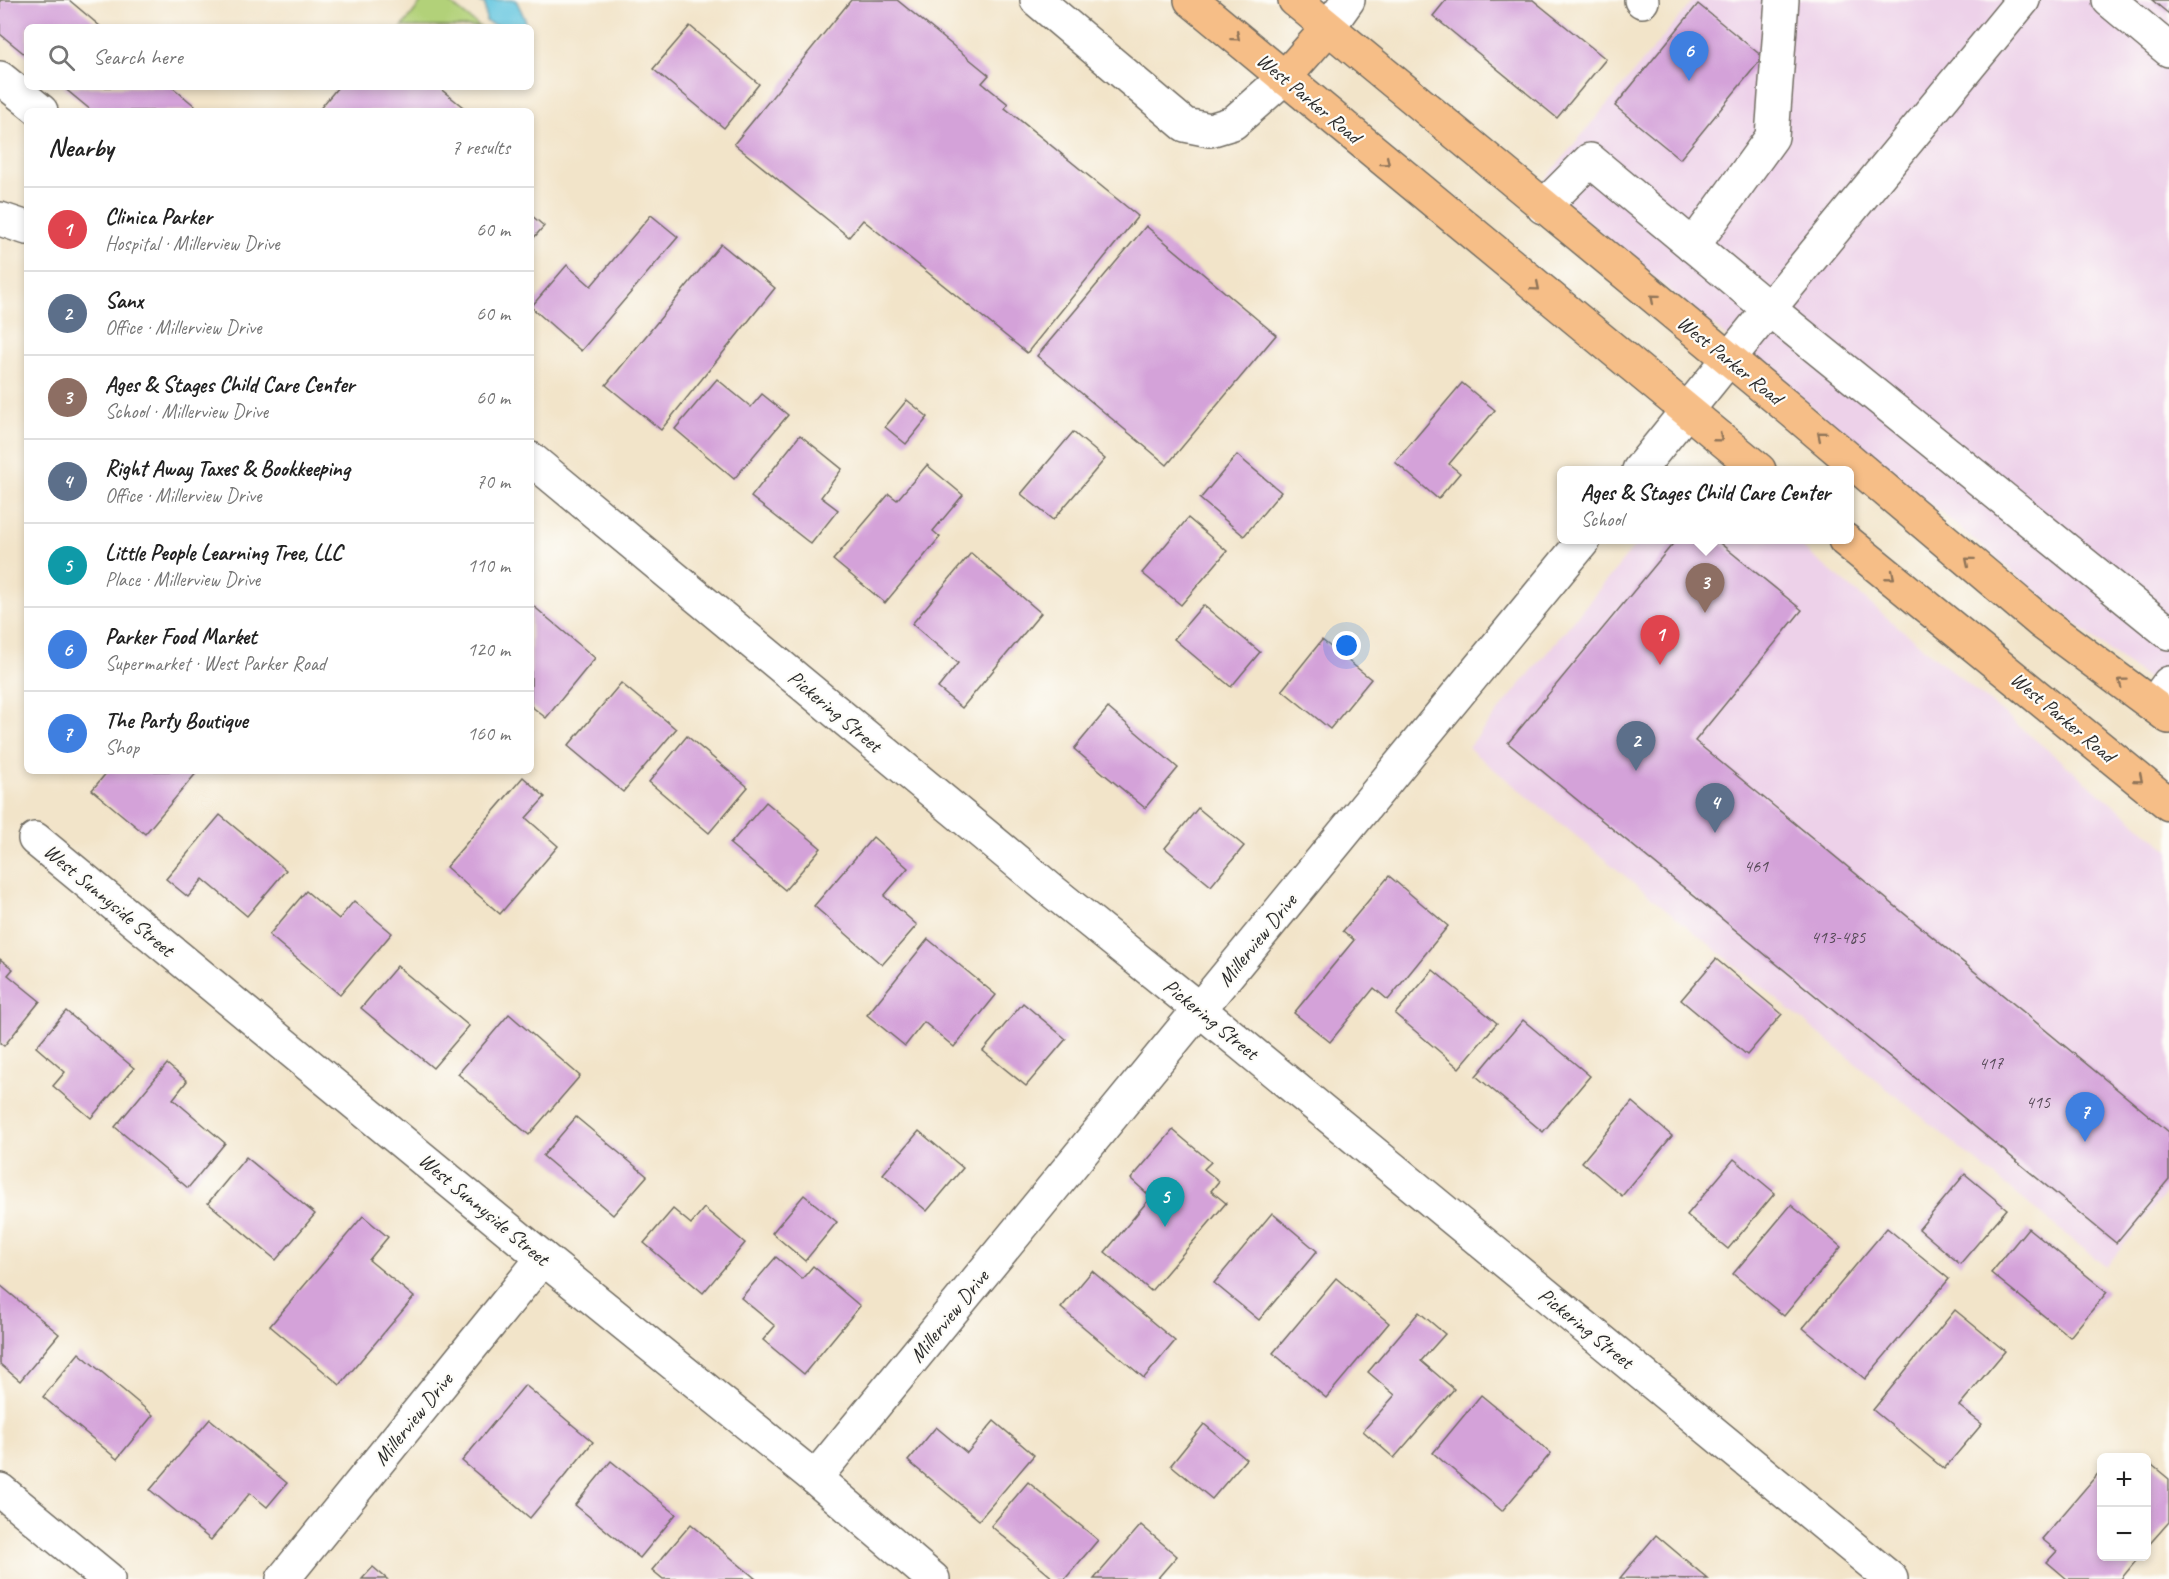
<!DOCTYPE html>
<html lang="en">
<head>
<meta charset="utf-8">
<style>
	:root { --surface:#fff; --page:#f6f6f6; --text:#222; --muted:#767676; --line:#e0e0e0; --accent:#0b8043 }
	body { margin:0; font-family:Caveat,sans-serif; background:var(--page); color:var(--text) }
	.controls { position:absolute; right:18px; bottom:18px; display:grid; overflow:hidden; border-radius:9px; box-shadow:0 3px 9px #0003 }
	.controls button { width:54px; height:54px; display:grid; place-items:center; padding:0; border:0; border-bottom:2px solid var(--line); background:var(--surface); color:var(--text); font:30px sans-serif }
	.you { position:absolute; left:1347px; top:646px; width:21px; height:21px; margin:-15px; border:4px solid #fff; border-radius:50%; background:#1a73e8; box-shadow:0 0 0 9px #1a73e833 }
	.badge { display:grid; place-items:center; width:39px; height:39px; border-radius:50%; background:var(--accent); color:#fff; font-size:20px; font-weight:700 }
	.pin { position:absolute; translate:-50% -50px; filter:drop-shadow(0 2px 3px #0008) }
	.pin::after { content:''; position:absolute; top:32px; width:21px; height:18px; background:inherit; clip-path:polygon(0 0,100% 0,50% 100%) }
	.popup { position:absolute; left:1557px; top:466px; width:297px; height:78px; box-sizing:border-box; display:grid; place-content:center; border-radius:9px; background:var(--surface); filter:drop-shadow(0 2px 4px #0005); font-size:20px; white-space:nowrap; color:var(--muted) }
	.popup b { font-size:22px; color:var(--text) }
	.popup::after { content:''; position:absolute; left:50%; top:100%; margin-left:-12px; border:12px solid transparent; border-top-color:var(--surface) }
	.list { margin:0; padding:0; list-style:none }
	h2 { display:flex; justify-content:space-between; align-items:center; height:78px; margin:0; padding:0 24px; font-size:26px }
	h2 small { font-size:20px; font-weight:400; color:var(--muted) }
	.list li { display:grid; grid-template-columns:39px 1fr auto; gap:18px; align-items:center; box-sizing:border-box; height:84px; padding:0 24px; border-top:2px solid var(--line) }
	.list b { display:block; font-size:22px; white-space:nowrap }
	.list p { margin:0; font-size:20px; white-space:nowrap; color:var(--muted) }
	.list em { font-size:20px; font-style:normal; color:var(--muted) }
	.icon { flex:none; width:33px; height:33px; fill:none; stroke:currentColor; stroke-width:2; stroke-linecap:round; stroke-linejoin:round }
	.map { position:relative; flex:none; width:2169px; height:1579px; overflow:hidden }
	.search { position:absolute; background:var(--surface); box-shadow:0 3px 9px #0003; left:24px; top:24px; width:510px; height:66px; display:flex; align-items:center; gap:15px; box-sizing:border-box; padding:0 21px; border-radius:9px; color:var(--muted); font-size:22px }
	.panel { position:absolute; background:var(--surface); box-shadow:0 3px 9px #0003; left:24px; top:108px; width:510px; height:666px; border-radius:9px }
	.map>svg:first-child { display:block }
	.built { fill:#edd1e9 }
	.green { fill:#b2d179; stroke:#6e7e52; stroke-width:1.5 }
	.water { fill:#61c5df; stroke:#467885; stroke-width:1.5 }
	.building { fill:#d4a2d9 }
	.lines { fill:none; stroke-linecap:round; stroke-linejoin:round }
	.minor-casing { stroke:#716c62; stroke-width:36 }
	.major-casing { stroke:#716c62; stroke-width:36 }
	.minor { stroke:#fff; stroke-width:33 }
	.major { stroke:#f6be87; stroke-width:33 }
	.oneway { stroke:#907459 }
	.labels { text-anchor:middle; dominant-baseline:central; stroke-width:4.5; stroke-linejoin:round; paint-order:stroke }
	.number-label { font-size:18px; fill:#554956 }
	.street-label { font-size:21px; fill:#2b2b2b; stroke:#fdfcf7 }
</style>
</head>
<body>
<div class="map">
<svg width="2169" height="1579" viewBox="0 0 2169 1579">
	<rect width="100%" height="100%" fill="#fdfcf7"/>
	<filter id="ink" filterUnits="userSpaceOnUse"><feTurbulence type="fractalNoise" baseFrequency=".0167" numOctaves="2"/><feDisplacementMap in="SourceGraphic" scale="12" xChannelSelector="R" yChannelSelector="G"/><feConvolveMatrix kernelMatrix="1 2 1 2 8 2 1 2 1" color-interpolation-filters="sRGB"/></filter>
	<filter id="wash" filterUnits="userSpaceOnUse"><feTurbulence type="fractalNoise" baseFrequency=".008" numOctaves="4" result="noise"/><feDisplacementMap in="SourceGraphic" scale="24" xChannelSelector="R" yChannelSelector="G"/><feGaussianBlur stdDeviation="1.35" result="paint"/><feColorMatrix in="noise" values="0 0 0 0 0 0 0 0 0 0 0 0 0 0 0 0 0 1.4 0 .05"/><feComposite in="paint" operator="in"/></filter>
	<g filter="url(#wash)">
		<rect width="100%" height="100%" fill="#f2e4c9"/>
		<g class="built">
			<polygon points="1694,0 2169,0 2169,694 2108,650 1541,184"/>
			<polygon points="1640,540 1793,540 2169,850 2169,1188 2106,1267 1468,748"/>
		</g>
		<polygon class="green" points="423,0 446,0 480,27 402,27"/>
		<polygon class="water" points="476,0 516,0 525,19 524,27 493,25 486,21 485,4"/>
		<g id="blocks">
			<g class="building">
				<polygon points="0,0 69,0 101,27 27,27 27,56 0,34"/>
				<polygon points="851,0 897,0 989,75 982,83 1008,104 1005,108 1138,216 1027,353 863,220 849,237 734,144"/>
				<polygon points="1446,0 1533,0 1606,59 1557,118 1433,16"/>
				<polygon points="2152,0 2169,0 2169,14"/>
				<polygon points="1698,4 1763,57 1680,159 1615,106"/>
				<polygon points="690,26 759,84 724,128 653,69"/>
				<polygon points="63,87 172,87 195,106 191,111 92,111"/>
				<polygon points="338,87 438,87 468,111 318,111"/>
				<polygon points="531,215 544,226 531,241"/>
				<polygon points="651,215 678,237 581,351 531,307 567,265 591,286"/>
				<polygon points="1146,226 1276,335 1167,465 1037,356"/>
				<polygon points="721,244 775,288 661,430 606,385"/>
				<polygon points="717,379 751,407 762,394 788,415 734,479 675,429"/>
				<polygon points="1462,383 1495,410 1449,464 1460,473 1438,499 1395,462"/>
				<polygon points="907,400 928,417 906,444 885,427"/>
				<polygon points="1073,432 1105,459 1053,520 1021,494"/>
				<polygon points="800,435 842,469 821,497 838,510 811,544 751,497"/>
				<polygon points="1237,455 1281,492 1244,536 1200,499"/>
				<polygon points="927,465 963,495 933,531 940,537 885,603 833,560 889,494 897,500"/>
				<polygon points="1188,518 1227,551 1181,605 1142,573"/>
				<polygon points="1676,540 1716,540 1802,610 1695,741 2169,1132 2169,1179 2116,1243 1508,743"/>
				<polygon points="971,553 1041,613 962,708 938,688 958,663 912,624"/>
				<polygon points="531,604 595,658 546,718 531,706"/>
				<polygon points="1203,605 1260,652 1231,687 1174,639"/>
				<polygon points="1322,640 1371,679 1330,729 1282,690"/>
				<polygon points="621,683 676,729 623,792 568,746"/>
				<polygon points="1108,708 1178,768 1145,808 1074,749"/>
				<polygon points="687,736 748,787 709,833 649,782"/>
				<polygon points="108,771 198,771 145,834 92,790"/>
				<polygon points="523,777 545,797 526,818 558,846 500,914 446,867"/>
				<polygon points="766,802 821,848 785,890 730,844"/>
				<polygon points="1198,808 1244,846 1211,886 1165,848"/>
				<polygon points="220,815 286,870 247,916 203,879 188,897 166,879"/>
				<polygon points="873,837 908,868 884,896 917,925 882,965 814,906"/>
				<polygon points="1389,876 1448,926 1388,1000 1374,988 1330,1042 1294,1013 1354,940 1343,931"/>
				<polygon points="306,891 339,919 354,901 392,933 340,995 269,935"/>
				<polygon points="928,939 996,995 954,1047 924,1022 905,1046 867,1015"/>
				<polygon points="0,959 13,969 8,975 40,1001 4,1046 0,1043"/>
				<polygon points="1716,959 1782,1014 1747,1055 1681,1000"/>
				<polygon points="397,966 469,1026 433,1068 361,1008"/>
				<polygon points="1433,970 1497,1023 1459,1068 1395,1014"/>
				<polygon points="1023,1003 1066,1039 1026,1086 983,1051"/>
				<polygon points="66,1011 134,1068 91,1118 53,1086 65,1072 36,1047"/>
				<polygon points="509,1014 580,1076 529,1135 458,1074"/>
				<polygon points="1523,1020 1590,1076 1543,1132 1476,1076"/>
				<polygon points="167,1064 187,1081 173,1099 225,1143 188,1188 115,1127"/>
				<polygon points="1632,1102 1672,1136 1622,1196 1582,1162"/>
				<polygon points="576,1117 647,1176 613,1215 543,1156"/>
				<polygon points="1173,1130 1211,1162 1204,1169 1219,1181 1211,1191 1226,1203 1151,1291 1105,1252 1151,1197 1131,1179"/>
				<polygon points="919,1131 963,1168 927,1211 883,1174"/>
				<polygon points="246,1157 315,1214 276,1260 208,1203"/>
				<polygon points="1734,1159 1775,1193 1728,1249 1687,1215"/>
				<polygon points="1965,1174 2007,1209 1960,1264 1919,1229"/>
				<polygon points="804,1195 837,1222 805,1261 772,1233"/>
				<polygon points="1791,1205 1841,1247 1784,1316 1733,1274"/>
				<polygon points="704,1208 745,1243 703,1293 644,1243 673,1209 691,1224"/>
				<polygon points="1272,1213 1317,1251 1259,1320 1214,1283"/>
				<polygon points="363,1216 388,1237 369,1260 414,1297 340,1385 270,1326"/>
				<polygon points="1887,1228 1949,1279 1865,1379 1803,1328"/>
				<polygon points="2028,1228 2107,1292 2070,1337 1991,1273"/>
				<polygon points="776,1257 802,1279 813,1266 860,1306 804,1374 763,1340 775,1326 741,1298"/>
				<polygon points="1092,1271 1175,1341 1144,1378 1061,1308"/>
				<polygon points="1336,1278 1389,1323 1326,1398 1273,1353"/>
				<polygon points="0,1285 59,1334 20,1381 0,1364"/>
				<polygon points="1955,1310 2005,1351 1959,1406 1982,1424 1944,1469 1873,1410"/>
				<polygon points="1419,1312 1445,1334 1421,1361 1454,1389 1394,1458 1363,1431 1395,1395 1368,1372"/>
				<polygon points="79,1353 153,1415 117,1459 43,1397"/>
				<polygon points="525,1385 593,1442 530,1518 462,1461"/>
				<polygon points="1481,1395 1551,1453 1502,1511 1433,1453"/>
				<polygon points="210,1419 287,1483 267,1507 250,1493 211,1540 150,1490"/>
				<polygon points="994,1421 1034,1455 979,1520 908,1461 936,1427 967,1453"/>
				<polygon points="1204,1424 1246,1459 1212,1499 1171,1465"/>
				<polygon points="2146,1460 2169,1479 2169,1522 2146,1548"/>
				<polygon points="611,1461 676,1514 640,1558 575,1505"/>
				<polygon points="2102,1469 2102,1556 2140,1556 2121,1579 2067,1579 2047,1562 2057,1551 2042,1539"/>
				<polygon points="1028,1482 1098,1540 1065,1579 1054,1579 991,1526"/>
				<polygon points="691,1524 756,1579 663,1579 652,1570"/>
				<polygon points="1141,1525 1177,1556 1157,1579 1094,1579"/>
				<polygon points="1656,1535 1708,1579 1620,1578"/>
				<polygon points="373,1567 387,1579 362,1579"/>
			</g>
		</g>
	</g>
	<g filter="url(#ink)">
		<use href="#blocks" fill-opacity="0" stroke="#716c62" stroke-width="1.5"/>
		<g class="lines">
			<g class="minor-casing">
				<g id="minor">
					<polyline points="1037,0 1185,125 1210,130 1233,123 1284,78"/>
					<polyline points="1641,0 1642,1"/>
					<polyline points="2023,0 1769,309 2169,633"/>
					<polyline points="2109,0 2169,50"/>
					<polyline points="1328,28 1348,0"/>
					<polyline points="0,78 41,111"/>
					<polyline points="1543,207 1590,160 1769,309 1639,470"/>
					<polyline points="0,219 27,228"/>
					<polyline points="1693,246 1772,137 1782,0"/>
					<polyline points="531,459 1051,890 1200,1010 1891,1579"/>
					<polyline points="2153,705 2169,683"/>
					<polyline points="35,839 543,1258 815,1478 933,1579"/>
					<polyline points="815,1478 1584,540"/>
					<polyline points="0,1490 108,1579"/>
					<polyline points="283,1579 543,1258"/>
				</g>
			</g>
			<g class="major-casing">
				<g id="major">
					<polyline points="1191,0 1759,470"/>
					<polyline points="1295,0 1791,410 2041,622 2169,717"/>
					<polyline points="1284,78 1328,28"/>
					<polyline points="1845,540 2169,804"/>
				</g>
			</g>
			<use href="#minor" class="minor"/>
			<use href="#major" class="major"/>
		</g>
		<defs><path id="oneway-chevron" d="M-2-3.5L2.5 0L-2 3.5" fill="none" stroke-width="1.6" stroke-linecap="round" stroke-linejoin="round" transform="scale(1.5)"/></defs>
		<g class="oneway">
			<use href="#oneway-chevron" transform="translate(1236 37) rotate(40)"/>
			<use href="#oneway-chevron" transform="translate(1386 162) rotate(40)"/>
			<use href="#oneway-chevron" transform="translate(1536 287) rotate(40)"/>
			<use href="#oneway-chevron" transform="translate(1654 298) rotate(-140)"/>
			<use href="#oneway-chevron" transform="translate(1821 435) rotate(-140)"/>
			<use href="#oneway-chevron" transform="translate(1719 438) rotate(39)"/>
			<use href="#oneway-chevron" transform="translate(1969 561) rotate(-140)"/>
			<use href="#oneway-chevron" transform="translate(1891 576) rotate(39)"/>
			<use href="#oneway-chevron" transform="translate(2122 682) rotate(-143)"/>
			<use href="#oneway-chevron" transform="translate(2139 779) rotate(40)"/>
		</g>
	</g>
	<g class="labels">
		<g class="number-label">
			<text x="1756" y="866">461</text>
			<text x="1838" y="937">413-485</text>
			<text x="1991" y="1063">417</text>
			<text x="2038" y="1102">415</text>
		</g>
		<g class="street-label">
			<text transform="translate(1309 98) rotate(40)">West Parker Road</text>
			<text transform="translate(1730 360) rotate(39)">West Parker Road</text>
			<text transform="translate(835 711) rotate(40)">Pickering Street</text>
			<text transform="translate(2063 717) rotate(40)">West Parker Road</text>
			<text transform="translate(109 900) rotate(40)">West Sunnyside Street</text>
			<text transform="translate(1257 940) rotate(-51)">Millerview Drive</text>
			<text transform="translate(1211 1019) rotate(39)">Pickering Street</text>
			<text transform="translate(484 1209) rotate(40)">West Sunnyside Street</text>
			<text transform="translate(949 1316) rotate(-51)">Millerview Drive</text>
			<text transform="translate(1586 1328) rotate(39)">Pickering Street</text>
			<text transform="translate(413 1419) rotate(-51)">Millerview Drive</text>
		</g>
	</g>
</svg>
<div class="controls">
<button>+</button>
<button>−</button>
</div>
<div class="you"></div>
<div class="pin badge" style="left:1660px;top:665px;background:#e0444e">1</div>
<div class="pin badge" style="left:1636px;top:771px;background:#5c6f8a">2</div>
<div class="pin badge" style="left:1705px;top:613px;background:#8d6e63">3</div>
<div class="popup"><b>Ages &amp; Stages Child Care Center</b>School</div>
<div class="pin badge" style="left:1715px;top:833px;background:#5c6f8a">4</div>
<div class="pin badge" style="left:1165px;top:1227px;background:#0f9aa8">5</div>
<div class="pin badge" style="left:1689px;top:81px;background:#3f7fe0">6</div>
<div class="pin badge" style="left:2085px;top:1142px;background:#3f7fe0">7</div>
<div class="search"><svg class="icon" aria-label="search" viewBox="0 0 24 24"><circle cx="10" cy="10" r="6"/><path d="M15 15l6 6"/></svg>Search here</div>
<section class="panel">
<h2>Nearby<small>7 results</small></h2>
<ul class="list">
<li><span class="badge" style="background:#e0444e">1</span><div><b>Clinica Parker</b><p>Hospital · Millerview Drive</p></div><em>60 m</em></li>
<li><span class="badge" style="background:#5c6f8a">2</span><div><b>Sanx</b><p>Office · Millerview Drive</p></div><em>60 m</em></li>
<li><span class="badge" style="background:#8d6e63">3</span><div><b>Ages &amp; Stages Child Care Center</b><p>School · Millerview Drive</p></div><em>60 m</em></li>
<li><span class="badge" style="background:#5c6f8a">4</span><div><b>Right Away Taxes &amp; Bookkeeping</b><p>Office · Millerview Drive</p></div><em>70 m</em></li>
<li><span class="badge" style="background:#0f9aa8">5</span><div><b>Little People Learning Tree, LLC</b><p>Place · Millerview Drive</p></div><em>110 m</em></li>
<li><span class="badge" style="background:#3f7fe0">6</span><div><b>Parker Food Market</b><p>Supermarket · West Parker Road</p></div><em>120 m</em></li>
<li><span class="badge" style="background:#3f7fe0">7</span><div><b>The Party Boutique</b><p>Shop</p></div><em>160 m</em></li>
</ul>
</section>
</div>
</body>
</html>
